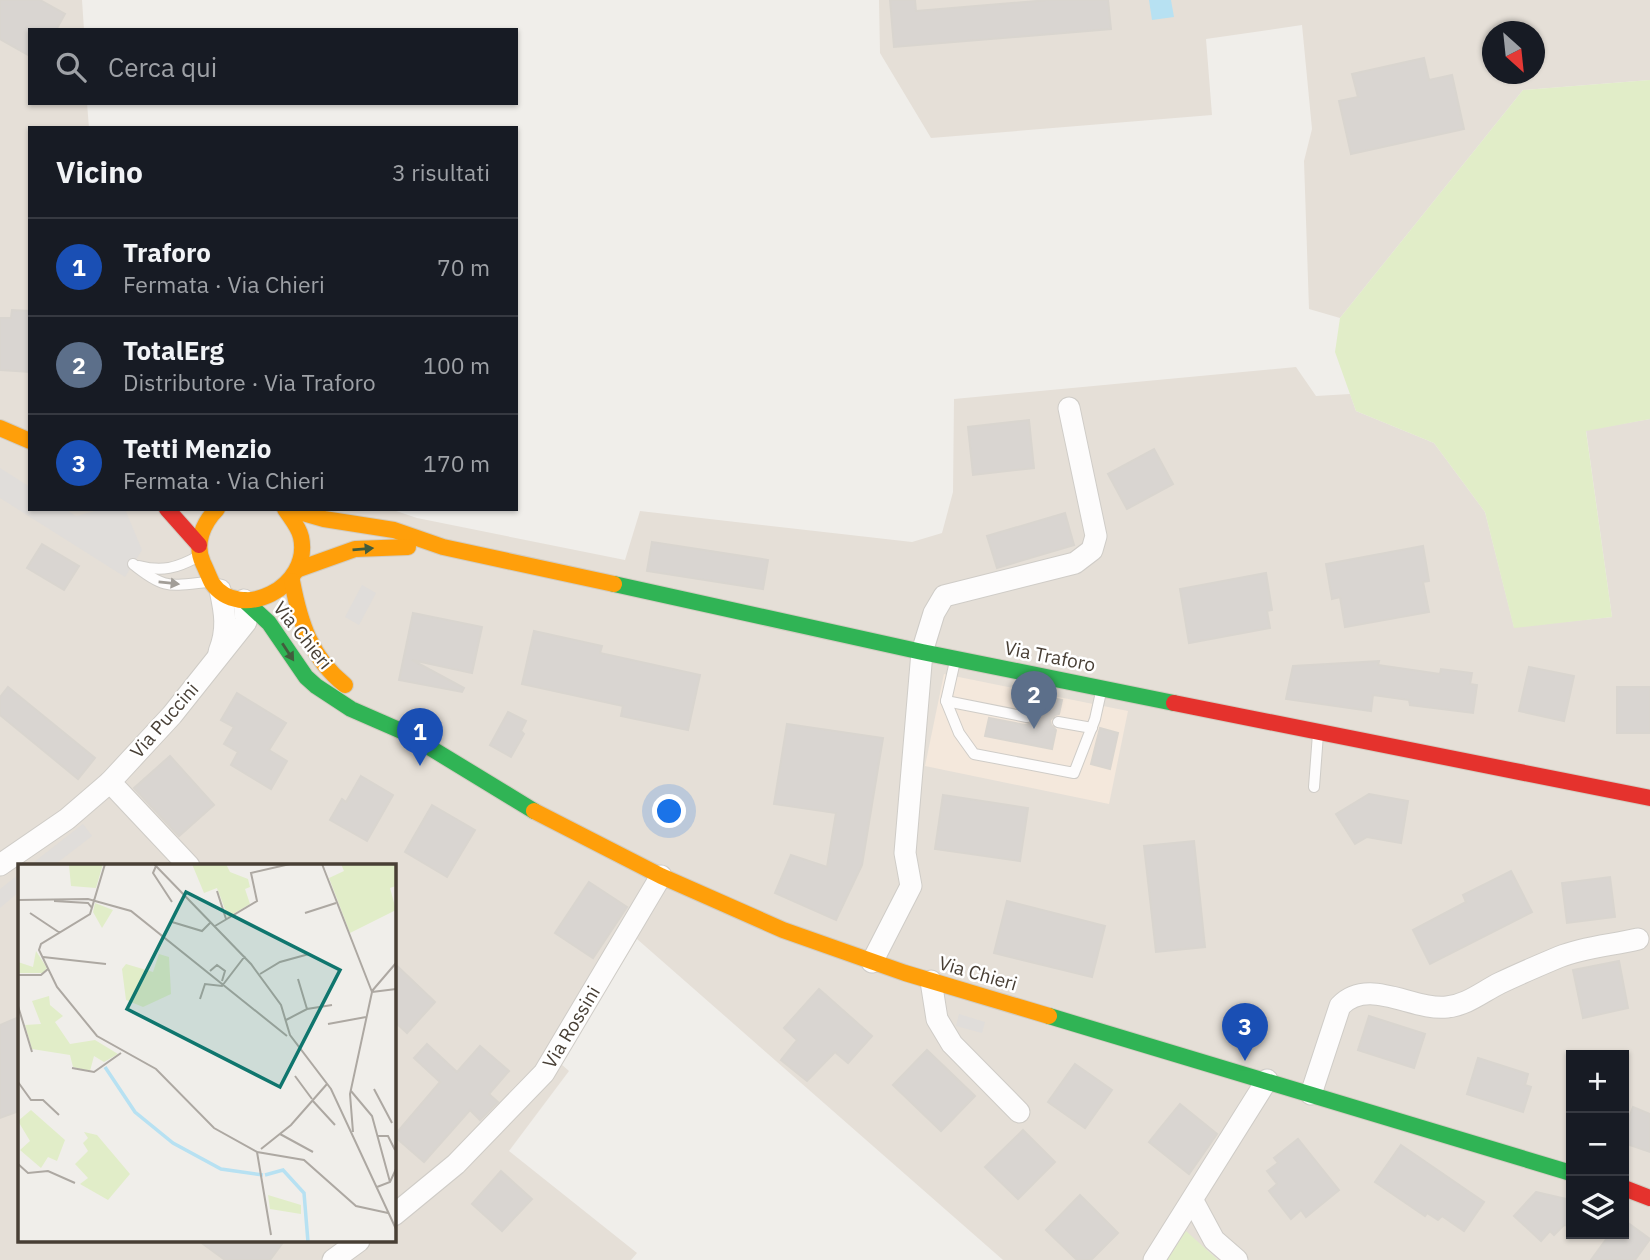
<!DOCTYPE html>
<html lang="it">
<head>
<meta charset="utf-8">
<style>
	:root { --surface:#171b24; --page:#20242c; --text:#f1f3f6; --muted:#9ea1a6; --line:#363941; --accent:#7c3aed }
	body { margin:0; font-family:"IBM Plex Sans",sans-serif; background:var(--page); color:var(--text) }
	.controls { position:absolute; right:21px; bottom:21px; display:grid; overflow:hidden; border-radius:0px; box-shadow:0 2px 5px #0004 }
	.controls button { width:63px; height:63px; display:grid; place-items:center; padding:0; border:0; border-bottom:2px solid var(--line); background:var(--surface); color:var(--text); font:35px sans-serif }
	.compass { position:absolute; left:1482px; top:21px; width:63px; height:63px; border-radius:50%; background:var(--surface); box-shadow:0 2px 5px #0004; rotate:153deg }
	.you { position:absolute; left:670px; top:812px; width:24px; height:24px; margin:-18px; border:5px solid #fff; border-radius:50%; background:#1a73e8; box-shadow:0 0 0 10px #1a73e833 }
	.badge { display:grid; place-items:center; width:46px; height:46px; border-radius:50%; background:var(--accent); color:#fff; font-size:23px; font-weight:700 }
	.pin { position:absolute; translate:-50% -58px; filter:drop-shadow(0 2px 4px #0008) }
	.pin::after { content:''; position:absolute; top:37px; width:24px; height:21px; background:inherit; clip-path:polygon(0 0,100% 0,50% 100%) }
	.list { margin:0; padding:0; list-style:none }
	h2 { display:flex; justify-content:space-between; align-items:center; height:91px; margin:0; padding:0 28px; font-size:30px }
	h2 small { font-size:23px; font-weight:400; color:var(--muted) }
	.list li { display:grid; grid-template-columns:46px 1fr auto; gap:21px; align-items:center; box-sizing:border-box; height:98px; padding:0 28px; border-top:2px solid var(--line) }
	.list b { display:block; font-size:26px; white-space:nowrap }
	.list p { margin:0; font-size:23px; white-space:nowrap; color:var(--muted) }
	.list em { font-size:23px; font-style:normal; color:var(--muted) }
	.icon { flex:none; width:38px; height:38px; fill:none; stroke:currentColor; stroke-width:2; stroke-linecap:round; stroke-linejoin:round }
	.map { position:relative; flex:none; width:1650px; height:1260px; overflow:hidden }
	.search { position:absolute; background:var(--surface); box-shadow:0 2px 5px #0004; left:28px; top:28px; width:490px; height:77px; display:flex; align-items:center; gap:18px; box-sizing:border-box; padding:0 24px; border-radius:0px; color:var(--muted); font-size:26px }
	.panel { position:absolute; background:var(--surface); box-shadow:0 2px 5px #0004; left:28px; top:126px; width:490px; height:385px; border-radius:0px }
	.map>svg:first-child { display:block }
	.residential { fill:#e5dfd7; fill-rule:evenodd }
	.commercial { fill:#f4e8dc }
	.green { fill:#e1edc8 }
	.parking { fill:#e0ddda }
	.water { fill:#b7e1f2 }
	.building { fill:#d9d5d1; stroke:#d9d5cf; stroke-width:2 }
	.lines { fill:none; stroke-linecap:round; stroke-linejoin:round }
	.lane-casing { stroke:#cfccc7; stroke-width:12 }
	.street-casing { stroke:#cfccc7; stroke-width:23 }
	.fast-casing { stroke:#d2ccc1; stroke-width:18 }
	.slow-casing { stroke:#d2ccc1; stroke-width:18 }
	.jam-casing { stroke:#d2ccc1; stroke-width:18 }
	.lane { stroke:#fdfcfc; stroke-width:10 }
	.street { stroke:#fdfcfc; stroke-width:21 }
	.fast { stroke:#30b455; stroke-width:16 }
	.slow { stroke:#ff9f0a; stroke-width:16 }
	.jam { stroke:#e5322d; stroke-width:16 }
	.oneway { fill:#425c3d }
	.oneway2 { fill:#a29e98 }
	.labels { text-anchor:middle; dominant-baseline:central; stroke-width:5; stroke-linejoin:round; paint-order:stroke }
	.street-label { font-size:19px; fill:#483f35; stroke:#fff }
	.inset-river { fill:none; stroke:#b7e1f2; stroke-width:3.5 }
	.inset-road { fill:none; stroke:#ada8a2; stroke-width:2 }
	.view { fill:#0f766e; fill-opacity:0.15; stroke:#0f766e; stroke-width:3.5 }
	.inset-edge { fill:none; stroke:#483f35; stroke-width:3.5 }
</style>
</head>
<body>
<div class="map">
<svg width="1650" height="1260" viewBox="0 0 1650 1260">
	<rect width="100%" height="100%" fill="#f0eeea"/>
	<g class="residential">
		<path d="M0,0h82l2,30h-54v73h57l2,25h-59v381h360l27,9 208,42 15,-49 272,31 30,-9 11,-41 1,-93 342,-32 20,29 34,-2 6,17 78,32 51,69 29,115 98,-10 -26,-187 64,-11v841h-432l-32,-28 -19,28h-164l-366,-321 -76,125 8,7 -60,80 128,102 -6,7h-631zM19,866h375v375h-375zM1571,1055h53v179h-53z"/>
		<path d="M879,0h771v80l-127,10 -183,228 -31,-9 -5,-148 8,-32 -10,-104 -96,14 6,76 -281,23 -51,-85zM1492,32h42v42h-42z"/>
	</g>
	<polygon class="commercial" points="944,674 1128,711 1109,804 925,766"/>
	<g class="green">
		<polygon points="1650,80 1650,419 1586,431 1612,617 1514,628 1485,512 1434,443 1356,411 1335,352 1340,318 1523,90"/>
		<polygon points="1186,1231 1218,1260 1167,1260"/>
	</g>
	<g class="parking">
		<polygon points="0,468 30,487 30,509 65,509 76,516 103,509 125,509 142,550 125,577 0,498"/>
		<polygon points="362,585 376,593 359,625 345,617"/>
		<polygon points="83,824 92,836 53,866 29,866"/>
		<polygon points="19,874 19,892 0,908 0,889"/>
		<polygon points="959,1014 985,1022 982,1033 956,1026"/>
	</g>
	<polygon class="water" points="1149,0 1171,0 1174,17 1152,20"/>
	<g class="building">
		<polygon points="0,0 40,0 65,14 56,30 30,30 30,56 0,39"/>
		<polygon points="890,0 915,0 916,11 1049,0 1108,0 1111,29 894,47"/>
		<polygon points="1424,58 1429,80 1452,75 1464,129 1351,154 1339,101 1358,97 1352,74"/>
		<polygon points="12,310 30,311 30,372 0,370 0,318 11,318"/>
		<polygon points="1029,420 1034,468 973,475 968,427"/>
		<polygon points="1154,449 1173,484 1127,509 1108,474"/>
		<polygon points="1065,513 1074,545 997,568 987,536"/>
		<polygon points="652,542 768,560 763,589 647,571"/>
		<polygon points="42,544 79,566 64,590 27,568"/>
		<polygon points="1423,546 1429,581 1423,582 1429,612 1345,627 1340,597 1332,599 1326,564"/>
		<polygon points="1266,573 1272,610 1267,611 1270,628 1189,643 1180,589"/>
		<polygon points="413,613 482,627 472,673 412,660 464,688 462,692 399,680"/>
		<polygon points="534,631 602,646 600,653 700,675 688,730 621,716 623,706 522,684"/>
		<polygon points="1379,661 1378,665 1440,674 1441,669 1472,673 1470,684 1477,685 1473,713 1410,705 1409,700 1373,695 1371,711 1286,699 1293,666"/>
		<polygon points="1529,667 1574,676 1564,721 1519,711"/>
		<polygon points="8,687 95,758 78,779 0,715 0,697"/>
		<rect x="1617" y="687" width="33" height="46"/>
		<polygon points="237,693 286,723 269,750 287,761 271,789 231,765 238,752 224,744 234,727 221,720"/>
		<polygon points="1032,694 1062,700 1059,714 1055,715 1050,720 1051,725 1056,730 1052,749 985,736 989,718 1025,725 1032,723 1035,715 1028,709"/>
		<polygon points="508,712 526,721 521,731 524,734 511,757 490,745"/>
		<polygon points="787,724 883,738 862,865 836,920 775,893 791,855 827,867 836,813 774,804"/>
		<polygon points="1100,728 1118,733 1110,769 1091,764"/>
		<polygon points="170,756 214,805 179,836 134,788"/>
		<polygon points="361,776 393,795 367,841 330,820 342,799 346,802"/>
		<polygon points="1369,794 1408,801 1401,843 1367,837 1355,844 1336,814"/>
		<polygon points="943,795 1028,808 1020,861 935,849"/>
		<polygon points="432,805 475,830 447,877 405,852"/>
		<polygon points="1194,841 1205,947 1156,952 1144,846"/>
		<polygon points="1511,871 1532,912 1430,964 1413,930 1466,902 1463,895"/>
		<polygon points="1610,877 1615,917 1567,923 1562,883"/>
		<polygon points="589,882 627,907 593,958 555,933"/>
		<polygon points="1007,901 1105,926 1092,977 994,953"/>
		<polygon points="1619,961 1628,1008 1583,1018 1573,970"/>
		<polygon points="394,963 435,1002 407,1033 394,1021"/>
		<polygon points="819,989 872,1036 848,1063 835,1052 807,1081 781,1060 797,1040 784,1028"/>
		<polygon points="1369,1016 1425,1034 1414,1068 1358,1050"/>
		<polygon points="19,1017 19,1111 0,1118 0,1025"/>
		<polygon points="427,1044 457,1072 480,1046 509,1071 489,1094 498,1102 480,1120 470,1110 424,1162 394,1136 440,1082 414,1058"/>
		<polygon points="927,1050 975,1096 941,1131 893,1085"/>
		<polygon points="1478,1058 1528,1074 1525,1085 1531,1087 1523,1112 1467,1094"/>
		<polygon points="1075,1064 1112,1090 1085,1128 1048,1102"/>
		<polygon points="1180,1104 1217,1134 1189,1174 1149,1142"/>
		<polygon points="1633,1107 1650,1114 1650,1152 1624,1143 1624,1132"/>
		<polygon points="1023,1130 1055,1162 1018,1199 985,1167"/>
		<polygon points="1298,1139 1339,1190 1306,1217 1301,1210 1291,1219 1269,1191 1277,1184 1267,1171 1278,1163 1274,1158"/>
		<polygon points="1401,1145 1484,1202 1464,1231 1442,1216 1438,1220 1427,1213 1425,1216 1375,1182"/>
		<polygon points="501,1171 532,1199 502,1231 472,1204"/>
		<polygon points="1536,1192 1571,1200 1569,1226 1564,1225 1554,1235 1550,1231 1541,1241 1514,1216"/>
		<polygon points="1080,1195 1118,1233 1091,1260 1077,1260 1046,1230"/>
		<polygon points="1624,1220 1650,1239 1635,1260 1591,1260 1610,1234 1624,1234"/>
		<polygon points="199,1241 284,1241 270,1260 225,1260"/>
	</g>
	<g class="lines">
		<g class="lane-casing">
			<g id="lane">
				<path d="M133,564c31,25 35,22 74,18"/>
				<path d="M139,566c23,6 38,2 58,-9"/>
				<polyline points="955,661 946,701 959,733 974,754 1074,773 1095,719 1101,692"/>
				<polyline points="946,701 1027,717"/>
				<polyline points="1058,722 1092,728"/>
				<polyline points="1314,787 1318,734"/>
			</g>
		</g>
		<g class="street-casing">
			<g id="street">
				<path d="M219,652c9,-22 6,-40 1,-62"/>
				<polyline points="110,782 189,866"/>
				<polyline points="0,865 67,819 110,782 172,715 246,622 244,600"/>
				<polyline points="872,962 911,886 905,853 922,652 934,613 944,596 1075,563 1092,550 1096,536 1069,408"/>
				<polyline points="931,981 937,1019 952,1044 1019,1112"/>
				<path d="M1311,1094l29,-88c28,-30 73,5 107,1 20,-2 35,-15 53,-24 19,-9 40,-18 59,-26 24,-10 54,-12 79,-18"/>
				<polyline points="1193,1201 1214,1240 1237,1260"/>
				<polyline points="394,1215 456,1164 544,1073 661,876"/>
				<polyline points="333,1260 359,1241"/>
				<polyline points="1154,1260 1267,1080"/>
			</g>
		</g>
		<g class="fast-casing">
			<g id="fast">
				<polyline points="614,584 922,652 1174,703"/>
				<polyline points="244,600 269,623 306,677 316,686 351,709 406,733 534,811"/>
				<polyline points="1049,1016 1571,1173"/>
			</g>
		</g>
		<g class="slow-casing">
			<g id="slow">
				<polyline points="0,428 30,441"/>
				<path d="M217,509c-14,14 -23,35 -14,54 3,6 6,14 9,20 28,40 100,4 89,-46 -2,-10 -11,-20 -16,-28"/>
				<polyline points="289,509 324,519 394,530 443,547 614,584"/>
				<polyline points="299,569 355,549 408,547"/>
				<path d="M292,581c8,42 19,77 53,104"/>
				<polyline points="534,811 661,876 783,930 905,973 1049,1016"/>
			</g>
		</g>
		<g class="jam-casing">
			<g id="jam">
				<polyline points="167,509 199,545"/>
				<polyline points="1174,703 1650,798"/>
				<polyline points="1624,1188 1650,1198"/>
			</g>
		</g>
		<use href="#lane" class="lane"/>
		<use href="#street" class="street"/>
		<use href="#fast" class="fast"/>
		<use href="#slow" class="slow"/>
		<use href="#jam" class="jam"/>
	</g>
	<defs><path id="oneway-solid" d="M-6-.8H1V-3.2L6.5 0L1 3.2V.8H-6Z" transform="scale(1.75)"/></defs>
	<g class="oneway">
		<use href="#oneway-solid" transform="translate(363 549) rotate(-5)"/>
		<use href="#oneway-solid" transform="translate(288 652) rotate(57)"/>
	</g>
	<use class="oneway2" href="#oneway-solid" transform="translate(169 583) rotate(6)"/>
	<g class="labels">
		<g class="street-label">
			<text transform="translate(303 635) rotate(51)">Via Chieri</text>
			<text transform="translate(1050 656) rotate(11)">Via Traforo</text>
			<text transform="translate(164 720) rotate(-49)">Via Puccini</text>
			<text transform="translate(978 973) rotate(16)">Via Chieri</text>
			<text transform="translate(571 1027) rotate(-59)">Via Rossini</text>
		</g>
	</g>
	<g transform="translate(18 864)">
		<rect width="378" height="378" fill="#f0eeea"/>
		<path d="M85,0l-7,24 -25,-2 -2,-21zM174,0h34l4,8 18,7 2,8 -5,2 5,15 -22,13 -11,-29 -13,5zM323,0h55v22l-6,2 6,22 -46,23 -21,-55 15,-7zM77,39l18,7 -11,18 -9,-16zM18,87l11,17 -4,5h-25v-11l15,5zM141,90l10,3 2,37 -28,13 -17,-7 -4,-31 4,-5 27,8zM31,132l1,9 13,11 -8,6 15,22 25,-4 23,14 -14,8 -10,-6 -4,15 -17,-4 -3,-12 -38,-6 -7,-24 16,-1 -9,-23zM13,246l34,30 -8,21 -9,-4 -7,11 -21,-18 10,-9 -12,-20zM66,268l13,3 33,39 -22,26 -28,-16 8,-6 -13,-14 13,-13 -5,-8 5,-5zM250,331l33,10v9l-31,-5z" fill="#e1edc8"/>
		<path class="inset-river" d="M87,203l30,45 38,31 48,26 42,6M247,311l18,-5 21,23 4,49"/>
		<path class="inset-road" d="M87,0l-15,50 -49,30 -2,6 18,37 40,49 59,33 58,59 43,24 14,83M136,0l97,100 30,41 9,30 41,54 65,140M304,0l50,128 -22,102 3,38M138,2l-3,7 19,29M199,27l9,28M0,36l70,-1 43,12 156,125M36,37l34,2 4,5M12,49l30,20M287,49l31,-10M154,58l30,9 8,-8M197,62l42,-25 -6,-28 39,-9M25,93l63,7M192,107l7,-6 8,6 -3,10M242,110l20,-12 29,-8M0,111h23l7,-6M280,115l9,30M354,127l24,-28M354,128l24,-3M182,135l5,-15 17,2 23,-30M0,142l14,46M268,156l21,-11 25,-4M310,160l38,-7M54,204l22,4 27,-19M277,212l17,23M0,218l13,18h12l16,15M356,225l18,34M333,227l21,25 18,66M294,236l23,25M262,270l33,18M360,272h10l7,14M243,285l30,-24 36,-41M239,288l47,8 52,46 32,7M0,300l10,9 20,-2 27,12M359,323l13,-5 6,-13"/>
		<path class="view" d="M168,28l154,78 -60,117 -153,-78z"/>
		<rect width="378" height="378" class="inset-edge"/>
	</g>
</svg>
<div class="controls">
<button>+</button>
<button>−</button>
<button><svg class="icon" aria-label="layers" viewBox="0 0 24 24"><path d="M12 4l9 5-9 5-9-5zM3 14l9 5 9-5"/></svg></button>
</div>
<svg class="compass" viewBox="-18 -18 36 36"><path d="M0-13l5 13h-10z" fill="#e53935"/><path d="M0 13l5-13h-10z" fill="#9ea1a6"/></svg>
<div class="you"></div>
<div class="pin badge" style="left:420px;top:766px;background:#1a4fb4">1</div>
<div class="pin badge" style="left:1034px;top:729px;background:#5c6f8a">2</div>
<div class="pin badge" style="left:1245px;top:1061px;background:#1a4fb4">3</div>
<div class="search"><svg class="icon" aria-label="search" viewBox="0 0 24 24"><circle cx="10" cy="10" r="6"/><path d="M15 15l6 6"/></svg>Cerca qui</div>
<section class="panel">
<h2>Vicino<small>3 risultati</small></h2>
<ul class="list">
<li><span class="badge" style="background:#1a4fb4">1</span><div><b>Traforo</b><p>Fermata · Via Chieri</p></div><em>70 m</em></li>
<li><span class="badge" style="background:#5c6f8a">2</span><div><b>TotalErg</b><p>Distributore · Via Traforo</p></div><em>100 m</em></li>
<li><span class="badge" style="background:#1a4fb4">3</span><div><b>Tetti Menzio</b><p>Fermata · Via Chieri</p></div><em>170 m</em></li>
</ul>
</section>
</div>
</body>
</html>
